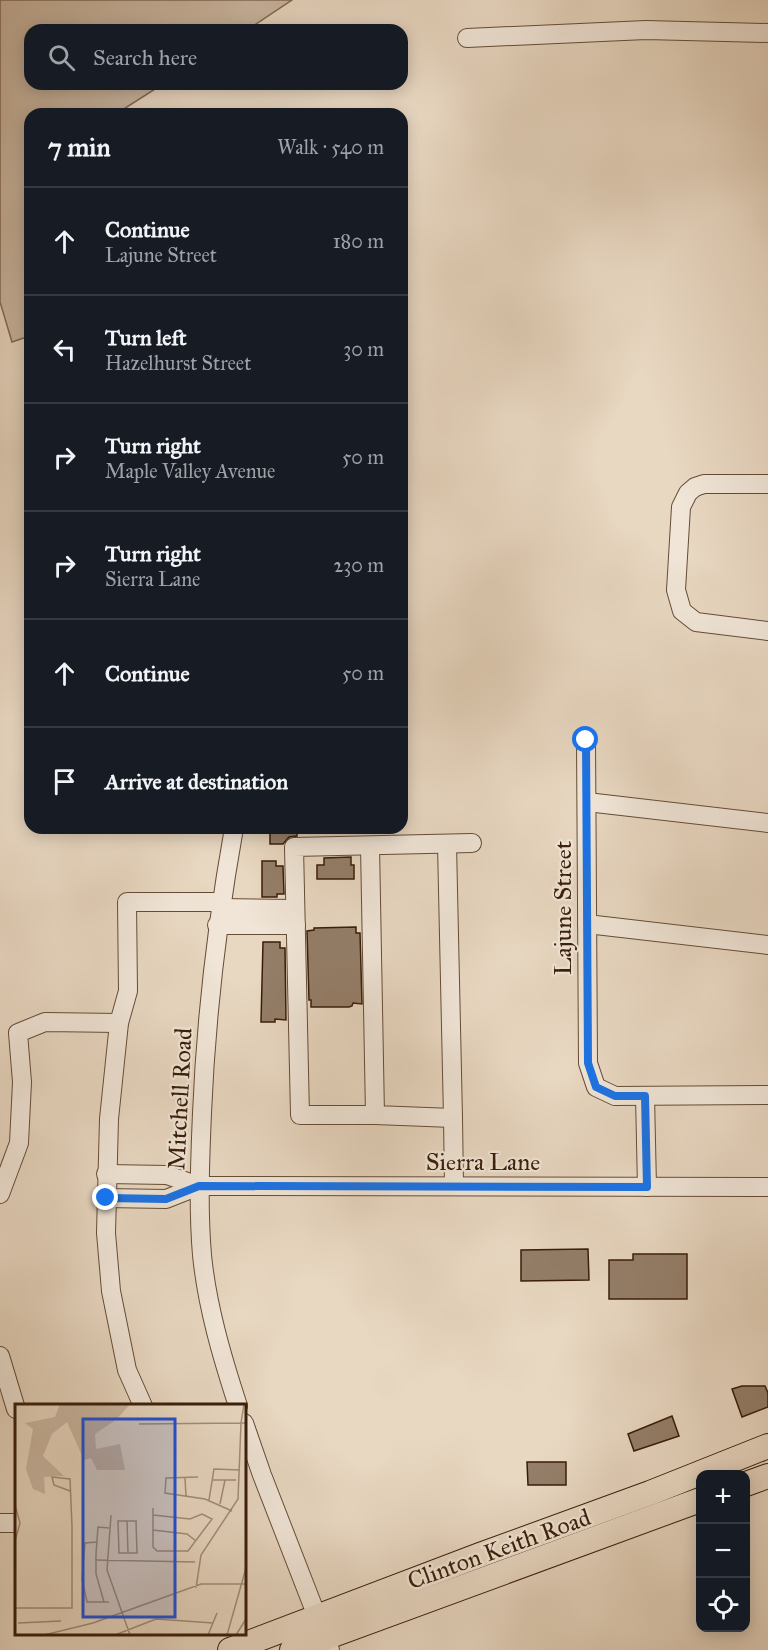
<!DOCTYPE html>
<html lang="en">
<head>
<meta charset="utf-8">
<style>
	:root { --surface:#171b24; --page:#242831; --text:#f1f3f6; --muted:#9ea1a6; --line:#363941 }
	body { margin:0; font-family:"IM FELL Great Primer",serif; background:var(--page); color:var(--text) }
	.controls { position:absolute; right:18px; bottom:18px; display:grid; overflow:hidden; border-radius:12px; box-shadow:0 3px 15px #0003 }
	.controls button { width:54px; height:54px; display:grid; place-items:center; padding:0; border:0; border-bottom:2px solid var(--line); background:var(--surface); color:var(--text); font:30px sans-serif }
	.stop { position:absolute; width:18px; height:18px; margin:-14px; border:4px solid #1a73e8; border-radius:50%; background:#fff }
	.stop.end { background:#1a73e8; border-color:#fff; box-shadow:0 2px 6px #0008 }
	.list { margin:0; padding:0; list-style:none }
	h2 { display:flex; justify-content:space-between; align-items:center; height:78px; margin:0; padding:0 24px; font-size:26px }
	h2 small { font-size:20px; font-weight:400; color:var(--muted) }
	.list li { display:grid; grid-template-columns:39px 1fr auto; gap:18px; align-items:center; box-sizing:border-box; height:108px; padding:0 24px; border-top:2px solid var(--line) }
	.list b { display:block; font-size:22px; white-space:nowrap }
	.list p { margin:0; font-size:20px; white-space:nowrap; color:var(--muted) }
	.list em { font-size:20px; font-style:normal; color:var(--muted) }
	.icon { flex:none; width:33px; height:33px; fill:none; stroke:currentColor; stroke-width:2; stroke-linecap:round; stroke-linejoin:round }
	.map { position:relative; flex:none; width:768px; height:1650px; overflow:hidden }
	.search { position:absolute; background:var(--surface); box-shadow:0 3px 15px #0003; left:24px; top:24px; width:384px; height:66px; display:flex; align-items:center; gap:15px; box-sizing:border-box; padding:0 21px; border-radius:18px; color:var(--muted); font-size:22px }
	.panel { position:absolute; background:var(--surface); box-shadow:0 3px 15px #0003; left:24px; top:108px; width:384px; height:726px; border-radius:18px }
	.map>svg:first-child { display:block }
	.green { fill:#cab7a2; stroke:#826a56; stroke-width:1.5 }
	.building { fill:#947e69; stroke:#391d09; stroke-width:1.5 }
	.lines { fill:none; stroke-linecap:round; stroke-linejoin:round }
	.minor-casing { stroke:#654c37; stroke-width:20 }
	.major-casing { stroke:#391d09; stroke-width:26 }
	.minor { stroke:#f0e5d7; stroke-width:18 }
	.major { stroke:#e8d7c1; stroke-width:24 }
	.route { stroke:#1a73e8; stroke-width:8 }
	.labels { text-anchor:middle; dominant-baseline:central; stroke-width:4.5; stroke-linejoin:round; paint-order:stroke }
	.street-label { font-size:24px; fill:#391d09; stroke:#f0e5d7 }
	.inset-road { fill:none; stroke:#a28d77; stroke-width:1.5 }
	.view { fill:#1d4ed8; fill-opacity:0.15; stroke:#1d4ed8; stroke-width:3 }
	.inset-edge { fill:none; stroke:#391d09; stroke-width:3 }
</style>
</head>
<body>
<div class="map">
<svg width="768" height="1650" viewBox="0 0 768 1650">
	<rect width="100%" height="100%" fill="#e8d7c1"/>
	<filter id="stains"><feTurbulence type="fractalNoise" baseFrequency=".00333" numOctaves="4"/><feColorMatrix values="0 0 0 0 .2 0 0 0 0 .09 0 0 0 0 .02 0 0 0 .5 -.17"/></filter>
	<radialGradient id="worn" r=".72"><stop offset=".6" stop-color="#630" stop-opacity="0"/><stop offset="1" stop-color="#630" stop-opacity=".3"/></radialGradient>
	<polygon class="green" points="0,0 292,0 247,30 30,30 30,84 163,84 116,114 30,114 30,336 12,342 0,302"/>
	<g class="building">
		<polygon points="270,828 297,828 297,836 289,837 283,844 270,844"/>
		<polygon points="351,857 351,865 354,865 354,879 317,879 317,865 324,865 324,858"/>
		<polygon points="262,861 276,861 276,866 283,866 284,894 277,894 277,897 262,897"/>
		<polygon points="356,927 356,933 360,933 362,1004 353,1003 352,1006 349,1007 311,1007 311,1000 309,1000 307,931 314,930 314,928"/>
		<polygon points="263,942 280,942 280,948 285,948 286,1020 275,1019 275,1022 261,1022"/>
		<polygon points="588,1249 589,1280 521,1281 521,1250"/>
		<polygon points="633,1254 687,1254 687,1299 609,1299 609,1260 633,1260"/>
		<polygon points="742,1386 765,1386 768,1393 768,1407 742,1417 732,1389"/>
		<polygon points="672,1416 679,1436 634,1451 628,1434"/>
		<polygon points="527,1462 566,1462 566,1485 528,1485"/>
	</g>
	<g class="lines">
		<g class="minor-casing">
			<g id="minor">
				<polyline points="467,38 646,30 768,33"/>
				<polyline points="768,484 704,484 695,487 688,493 681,507 676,590 682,611 696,622 768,631"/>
				<polyline points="586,740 588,1063 596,1087 615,1096 768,1095"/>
				<polyline points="587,802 768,823"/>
				<path d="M234,828c-17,95 -28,189 -32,285 -2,48 -4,95 0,142 5,51 20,102 36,151"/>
				<polyline points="370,846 375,1115 453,1118 447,844"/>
				<polyline points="220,908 295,909"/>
				<polyline points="587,924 768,945"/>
				<polyline points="217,925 296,925"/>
				<polyline points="645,1096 647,1187"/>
				<polyline points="375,1115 300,1115 294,847 472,843"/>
				<polyline points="453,1118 454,1186"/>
				<polyline points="106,1174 167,1175 199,1186 768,1187"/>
				<polyline points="0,1194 19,1143 22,1082 18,1033 45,1022 119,1023"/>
				<polyline points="106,1198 166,1199 199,1186"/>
				<polyline points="0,1356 16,1409"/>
				<polyline points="143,1406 127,1370 111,1291 106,1233 109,1119 119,1023 128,991 127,902 221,902"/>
				<polyline points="244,1423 262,1475 330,1650"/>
				<polyline points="0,1523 16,1523"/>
			</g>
		</g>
		<g class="major-casing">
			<g id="major">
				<polyline points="746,1484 768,1476"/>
				<polyline points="230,1650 480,1555 650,1493 768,1446"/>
				<polyline points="292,1650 700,1500"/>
			</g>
		</g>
		<use href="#minor" class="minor"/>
		<use href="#major" class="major"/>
	</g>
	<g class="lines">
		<polyline class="route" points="106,1198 166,1199 199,1186 647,1187 645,1096 615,1096 596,1087 588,1063 586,740"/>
	</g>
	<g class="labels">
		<g class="street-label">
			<text transform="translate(563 908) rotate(-90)">Lajune Street</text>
			<text transform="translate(180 1099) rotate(-87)">Mitchell Road</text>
			<text x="483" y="1162">Sierra Lane</text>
			<text transform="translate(499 1549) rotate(-20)">Clinton Keith Road</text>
		</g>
	</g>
	<g transform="translate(15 1404)">
		<rect width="231" height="231" fill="#e8d7c1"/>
		<path d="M45,0h70l-13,15 -22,15 1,15 24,-5 5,26h-28l-6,-12 -7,2 -17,-38 -15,12 -9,22 21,20 -20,1 1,17 -12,-5 -7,-20 7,-40 -8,-6 30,-6z" fill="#cab7a2"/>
		<path class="inset-road" d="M124,20l102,-1 3,-19M183,73l-32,1 -1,15 40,6 27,12M170,74l1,18M197,76h24M194,96l5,-31 26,1M205,100l5,-24M0,101l5,18 -5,18M138,104v39l4,4h31l24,-32 -10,-5 -12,5 -37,-4M96,111l-4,55 23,65M112,117l1,32h9l-1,-32M138,126l34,4 9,7M82,138l-12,1 -3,36 5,23h22M113,149h-9l-1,-32h19M80,156l100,2M181,184l5,-33 37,-56 3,-76h5M89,198l-8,-28v-20l2,-27 11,1M0,204h57v-82l-2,-47 -18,-2 2,8 16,6M3,219l43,-2M29,231l49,-12 108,-39h45M100,231l41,-16 57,4M193,231l9,-22M212,231l19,-67M221,231l10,-16"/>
		<path class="view" d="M68,15h92v198h-92z"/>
		<rect width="231" height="231" class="inset-edge"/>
	</g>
	<rect width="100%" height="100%" filter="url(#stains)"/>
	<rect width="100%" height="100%" fill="url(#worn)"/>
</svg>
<div class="controls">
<button>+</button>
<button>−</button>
<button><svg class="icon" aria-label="locate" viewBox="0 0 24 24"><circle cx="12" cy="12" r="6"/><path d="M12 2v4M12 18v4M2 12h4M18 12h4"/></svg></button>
</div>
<div class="stop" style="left:586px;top:740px"></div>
<div class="stop end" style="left:106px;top:1198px"></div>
<div class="search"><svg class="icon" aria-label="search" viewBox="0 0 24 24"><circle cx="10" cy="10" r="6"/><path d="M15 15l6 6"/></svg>Search here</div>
<section class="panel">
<h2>7 min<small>Walk · 540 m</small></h2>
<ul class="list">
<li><svg class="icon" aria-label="ahead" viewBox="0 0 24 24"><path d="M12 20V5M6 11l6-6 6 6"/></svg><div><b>Continue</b><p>Lajune Street</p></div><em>180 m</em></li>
<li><svg class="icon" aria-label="left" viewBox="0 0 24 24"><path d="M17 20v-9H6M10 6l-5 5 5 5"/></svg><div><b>Turn left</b><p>Hazelhurst Street</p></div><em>30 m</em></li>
<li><svg class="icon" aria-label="right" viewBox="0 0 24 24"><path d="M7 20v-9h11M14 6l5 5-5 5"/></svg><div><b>Turn right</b><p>Maple Valley Avenue</p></div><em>50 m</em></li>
<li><svg class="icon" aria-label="right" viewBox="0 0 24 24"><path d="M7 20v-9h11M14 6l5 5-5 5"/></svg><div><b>Turn right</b><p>Sierra Lane</p></div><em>230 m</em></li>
<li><svg class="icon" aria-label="ahead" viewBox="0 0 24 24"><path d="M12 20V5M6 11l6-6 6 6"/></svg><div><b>Continue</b></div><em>50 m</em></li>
<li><svg class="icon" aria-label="arrive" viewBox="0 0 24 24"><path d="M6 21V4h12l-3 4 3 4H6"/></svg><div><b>Arrive at destination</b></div></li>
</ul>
</section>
</div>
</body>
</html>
